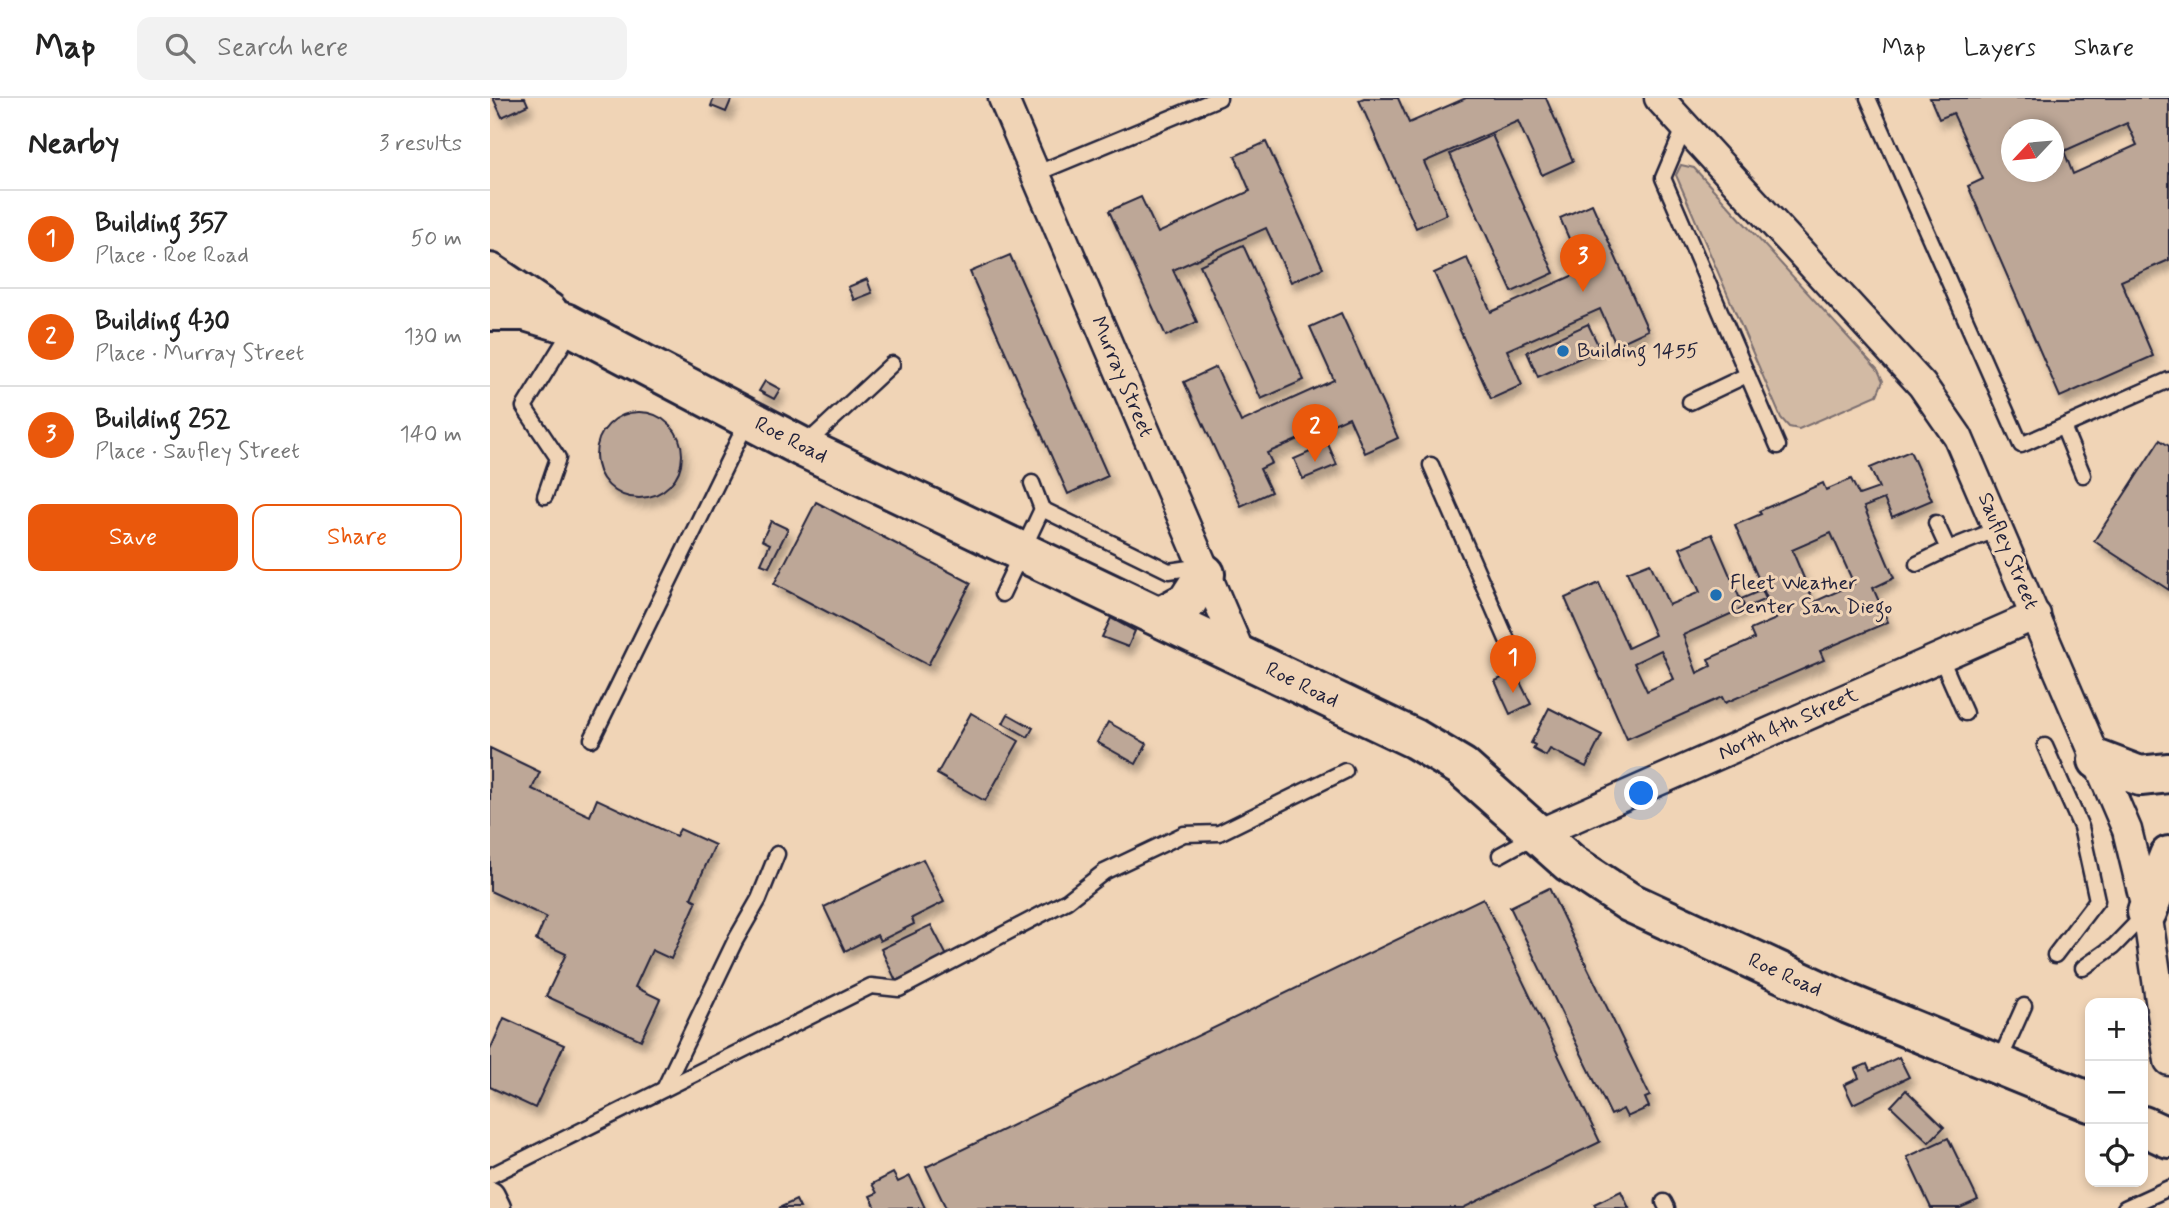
<!DOCTYPE html>
<html lang="en">
<head>
<meta charset="utf-8">
<style>
	:root { --surface:#fff; --page:#f2f2f2; --text:#222; --muted:#767676; --line:#e0e0e0; --accent:#ea580c }
	body { margin:0; font-family:Mynerve,sans-serif; background:var(--page); color:var(--text) }
	.controls { position:absolute; right:21px; bottom:21px; display:grid; overflow:hidden; border-radius:14px; box-shadow:0 4px 10px #0003 }
	.controls button { width:63px; height:63px; display:grid; place-items:center; padding:0; border:0; border-bottom:2px solid var(--line); background:var(--surface); color:var(--text); font:35px sans-serif }
	.compass { position:absolute; left:1511px; top:21px; width:63px; height:63px; border-radius:50%; background:var(--surface); box-shadow:0 4px 10px #0003; rotate:244deg }
	.you { position:absolute; left:1152px; top:696px; width:24px; height:24px; margin:-18px; border:5px solid #fff; border-radius:50%; background:#1a73e8; box-shadow:0 0 0 10px #1a73e833 }
	.badge { display:grid; place-items:center; width:46px; height:46px; border-radius:50%; background:var(--accent); color:#fff; font-size:23px; font-weight:700 }
	.pin { position:absolute; translate:-50% -58px; filter:drop-shadow(0 2px 4px #0008) }
	.pin::after { content:''; position:absolute; top:37px; width:24px; height:21px; background:inherit; clip-path:polygon(0 0,100% 0,50% 100%) }
	.list { margin:0; padding:0; list-style:none }
	h2 { display:flex; justify-content:space-between; align-items:center; height:91px; margin:0; padding:0 28px; font-size:30px }
	h2 small { font-size:23px; font-weight:400; color:var(--muted) }
	.list li { display:grid; grid-template-columns:46px 1fr auto; gap:21px; align-items:center; box-sizing:border-box; height:98px; padding:0 28px; border-top:2px solid var(--line) }
	.list b { display:block; font-size:26px; white-space:nowrap }
	.list p { margin:0; font-size:23px; white-space:nowrap; color:var(--muted) }
	.list em { font-size:23px; font-style:normal; color:var(--muted) }
	.actions { display:flex; gap:14px; padding:21px 28px }
	.actions a { flex:1; padding:16px 0; border:2px solid var(--accent); border-radius:14px; text-align:center; font-size:24px; color:var(--accent) }
	.actions .main { background:var(--accent); color:#fff }
	.icon { flex:none; width:38px; height:38px; fill:none; stroke:currentColor; stroke-width:2; stroke-linecap:round; stroke-linejoin:round }
	.map { position:relative; flex:none; width:1679px; height:1110px; overflow:hidden }
	header { display:flex; align-items:center; gap:42px; box-sizing:border-box; height:98px; padding:0 35px; background:var(--surface); border-bottom:2px solid var(--line) }
	header strong { font-size:33px }
	nav { display:flex; gap:38px; margin-inline-start:auto; font-size:24px }
	.search { width:490px; height:63px; background:var(--page); display:flex; align-items:center; gap:18px; box-sizing:border-box; padding:0 24px; border-radius:14px; color:var(--muted); font-size:26px }
	main { display:flex }
	aside { flex:1; background:var(--surface) }
	.map>svg:first-child { display:block }
	.green { fill:#d2baa4; stroke:#7a6e70; stroke-width:2 }
	.building { fill:#bda797; stroke:#22223b; stroke-width:2; fill-rule:evenodd; filter:url(#shadow) }
	.lines { fill:none; stroke-linecap:round; stroke-linejoin:round }
	.lane-casing { stroke:#22223b; stroke-width:19 }
	.street-casing { stroke:#22223b; stroke-width:33 }
	.secondary-casing { stroke:#22223b; stroke-width:44 }
	.lane { stroke:#f0d4b6; stroke-width:14 }
	.street { stroke:#f0d4b6; stroke-width:28 }
	.secondary { stroke:#f0d4b6; stroke-width:38 }
	.poi-dot { fill:#1f6fb2; stroke:#f0d4b6; stroke-width:2.5 }
	.labels { text-anchor:middle; dominant-baseline:central; stroke-width:6; stroke-linejoin:round; paint-order:stroke }
	.poi-label { font-size:21px; fill:#22223b; stroke:#f0d4b6; text-anchor:start }
	.street-label { font-size:21px; fill:#22223b; stroke:#f0d4b6 }
</style>
</head>
<body>
<header>
<strong>Map</strong>
<div class="search"><svg class="icon" aria-label="search" viewBox="0 0 24 24"><circle cx="10" cy="10" r="6"/><path d="M15 15l6 6"/></svg>Search here</div>
<nav><a>Map</a><a>Layers</a><a>Share</a></nav>
</header>
<main>
<aside>
<h2>Nearby<small>3 results</small></h2>
<ul class="list">
<li><span class="badge">1</span><div><b>Building 357</b><p>Place · Roe Road</p></div><em>50 m</em></li>
<li><span class="badge">2</span><div><b>Building 430</b><p>Place · Murray Street</p></div><em>130 m</em></li>
<li><span class="badge">3</span><div><b>Building 252</b><p>Place · Saufley Street</p></div><em>140 m</em></li>
</ul>
<div class="actions"><a class="main">Save</a><a>Share</a></div>
</aside>
<div class="map">
<svg width="1679" height="1110" viewBox="0 0 1679 1110">
	<defs>
		<filter id="shadow"><feDropShadow dx="4.5" dy="8" stdDeviation="3.5" flood-color="#0004"/></filter>
	</defs>
	<rect width="100%" height="100%" fill="#f0d4b6"/>
	<filter id="ink" filterUnits="userSpaceOnUse"><feTurbulence type="fractalNoise" baseFrequency=".0143" numOctaves="2"/><feDisplacementMap in="SourceGraphic" scale="14" xChannelSelector="R" yChannelSelector="G"/><feConvolveMatrix kernelMatrix="1 2 1 2 8 2 1 2 1" color-interpolation-filters="sRGB"/></filter>
	<g filter="url(#ink)">
		<polygon class="green" points="1191,67 1204,70 1388,272 1393,283 1387,297 1309,331 1299,329 1291,320 1186,77"/>
		<g class="building">
			<polygon points="3,0 35,0 38,7 12,19"/>
			<polygon points="224,0 242,0 236,14 221,8"/>
			<polygon points="874,0 908,0 919,25 976,0 1056,0 1083,63 1052,77 1028,23 934,64 957,116 926,130 869,2"/>
			<path d="M1440,0h239v162l-48,21 32,75 -93,41 -92,-211 15,-7 -30,-66 -14,6zM1637,25l10,22 -64,29 -9,-23zM1521,32h42v42h-42z"/>
			<polygon points="1002,37 1064,175 1022,194 960,56"/>
			<polygon points="776,44 833,170 801,184 776,130 683,172 707,224 676,238 619,113 651,99 668,135 760,93 745,58"/>
			<polygon points="1102,106 1158,232 1126,247 1110,211 1017,252 1032,287 1001,301 944,175 977,160 1001,214 1093,173 1070,120"/>
			<polygon points="753,147 814,282 771,301 710,167"/>
			<polygon points="520,157 618,378 578,396 480,174"/>
			<polygon points="377,181 382,195 364,202 358,189"/>
			<polygon points="851,215 908,340 875,355 859,319 777,355 782,365 770,371 781,394 751,408 694,284 726,269 751,324 844,282 820,229"/>
			<polygon points="1098,226 1110,251 1048,279 1037,254"/>
			<polygon points="275,283 290,291 284,301 269,293"/>
			<circle cx="149" cy="357" r="43"/>
			<polygon points="1670,342 1679,348 1679,492 1604,443"/>
			<polygon points="838,346 847,367 813,381 804,361"/>
			<path d="M1420,353l22,49 -40,17 -8,-18 -20,8 30,71 -21,10 15,34 -68,29 4,9 -99,43 -3,-6 -95,42 -62,-141 34,-15 29,65 27,-13 -28,-63 23,-9 19,42 31,-13 -20,-44 32,-14 32,74 -61,27 14,38 14,-7 -3,-7 46,-20 -4,-9 26,-11 -41,-94 26,-11 -2,-3 64,-28 3,7 25,-11 8,16 20,-7 -9,-20zM1341,435l23,51 -40,18 -22,-52zM1171,552l13,29 -27,12 -13,-28z"/>
			<polygon points="326,404 481,485 438,567 284,486"/>
			<polygon points="281,423 298,431 279,469 271,466 280,446 272,442"/>
			<polygon points="1272,492 1276,501 1255,510 1251,501"/>
			<polygon points="621,520 645,533 638,549 612,539"/>
			<polygon points="1025,574 1041,606 1020,616 1005,583"/>
			<polygon points="1059,610 1112,637 1096,669 1060,651 1056,658 1043,651 1045,647 1041,645"/>
			<polygon points="481,615 529,643 495,703 447,676"/>
			<polygon points="518,616 543,630 538,639 513,625"/>
			<polygon points="618,624 657,646 646,666 607,644"/>
			<polygon points="0,650 50,674 42,691 100,718 107,701 186,738 190,731 225,747 201,800 207,803 181,861 162,852 145,889 170,901 151,942 56,898 76,856 46,842 56,819 0,793"/>
			<polygon points="433,761 454,804 422,820 424,826 390,843 387,837 355,853 334,809"/>
			<polygon points="1059,790 1160,998 1155,1000 1159,1009 1137,1019 1133,1011 1121,1017 1020,809"/>
			<polygon points="993,800 1110,1044 973,1110 456,1110 436,1069"/>
			<polygon points="441,827 457,858 406,883 391,851"/>
			<polygon points="14,920 74,947 45,1010 0,989 0,952"/>
			<polygon points="1409,959 1419,979 1363,1006 1354,987 1369,980 1365,971 1377,966 1380,973"/>
			<polygon points="1416,992 1454,1029 1439,1044 1401,1008"/>
			<polygon points="1458,1040 1488,1102 1470,1110 1441,1110 1417,1059"/>
			<polygon points="403,1075 408,1084 420,1078 435,1110 386,1110 380,1098 387,1095 382,1086"/>
			<polygon points="1131,1093 1139,1110 1106,1110 1104,1106"/>
			<polygon points="306,1102 310,1110 289,1110"/>
		</g>
		<g class="lines">
			<g class="lane-casing">
				<g id="lane">
					<polyline points="1378,0 1531,347 1679,282"/>
					<polyline points="1195,28 1173,80 1288,348"/>
					<polyline points="545,76 729,0"/>
					<polyline points="1200,304 1257,277"/>
					<polyline points="1574,331 1593,377"/>
					<polyline points="316,346 402,266"/>
					<polyline points="941,367 1018,544"/>
					<polyline points="542,385 552,411 679,473 712,468"/>
					<polyline points="55,398 68,360 34,309 82,231"/>
					<polyline points="1458,451 1508,431"/>
					<polyline points="1427,466 1458,451 1446,425"/>
					<polyline points="512,496 552,411"/>
					<polyline points="1450,558 1475,615"/>
					<polyline points="102,641 258,322"/>
					<polyline points="1555,648 1591,729 1607,802 1565,857"/>
					<polyline points="1010,757 1046,737"/>
					<polyline points="1593,870 1624,848 1656,815"/>
					<polyline points="1509,964 1534,908"/>
					<polyline points="174,991 245,843 269,801 287,756"/>
					<polyline points="0,1078 381,888 409,891 577,803 614,774 694,736 729,735 855,673"/>
					<polyline points="1174,1104 1177,1110"/>
					<polyline points="1635,1110 1679,1090"/>
				</g>
			</g>
			<g class="street-casing">
				<g id="street">
					<polyline points="513,0 751,557"/>
					<polyline points="1169,0 1432,287 1468,339 1637,732 1657,814 1679,963"/>
					<polyline points="1050,735 1546,517"/>
					<polyline points="0,1098 6,1110"/>
				</g>
			</g>
			<g class="secondary-casing">
				<g id="secondary">
					<polyline points="0,175 58,214"/>
					<polyline points="0,213 35,213 75,225 312,349 925,641 972,669 1080,765 1139,804 1359,906 1600,1004"/>
					<polyline points="671,518 697,504 715,476"/>
					<polyline points="1608,662 1650,678 1679,675"/>
					<polyline points="1657,814 1679,758"/>
					<polyline points="1653,1028 1679,1040"/>
				</g>
			</g>
			<use href="#lane" class="lane"/>
			<use href="#street" class="street"/>
			<use href="#secondary" class="secondary"/>
		</g>
	</g>
	<g class="poi-dot">
		<circle cx="1073" cy="253" r="7"/>
		<circle cx="1226" cy="497" r="7"/>
	</g>
	<g class="labels">
		<g class="poi-label">
			<text x="1087" y="253">Building 1455</text>
			<text x="1240" y="485">Fleet Weather<tspan x="1240" dy="24">Center San Diego</tspan></text>
		</g>
		<g class="street-label">
			<text transform="translate(632 279) rotate(67)">Murray Street</text>
			<text transform="translate(301 342) rotate(27)">Roe Road</text>
			<text transform="translate(1518 453) rotate(67)">Saufley Street</text>
			<text transform="translate(812 587) rotate(26)">Roe Road</text>
			<text transform="translate(1298 626) rotate(-24)">North 4th Street</text>
			<text transform="translate(1295 877) rotate(24)">Roe Road</text>
		</g>
	</g>
</svg>
<div class="controls">
<button>+</button>
<button>−</button>
<button><svg class="icon" aria-label="locate" viewBox="0 0 24 24"><circle cx="12" cy="12" r="6"/><path d="M12 2v4M12 18v4M2 12h4M18 12h4"/></svg></button>
</div>
<svg class="compass" viewBox="-18 -18 36 36"><path d="M0-13l5 13h-10z" fill="#e53935"/><path d="M0 13l5-13h-10z" fill="#767676"/></svg>
<div class="you"></div>
<div class="pin badge" style="left:1023px;top:595px">1</div>
<div class="pin badge" style="left:825px;top:364px">2</div>
<div class="pin badge" style="left:1093px;top:194px">3</div>
</div>
</main>
</body>
</html>
